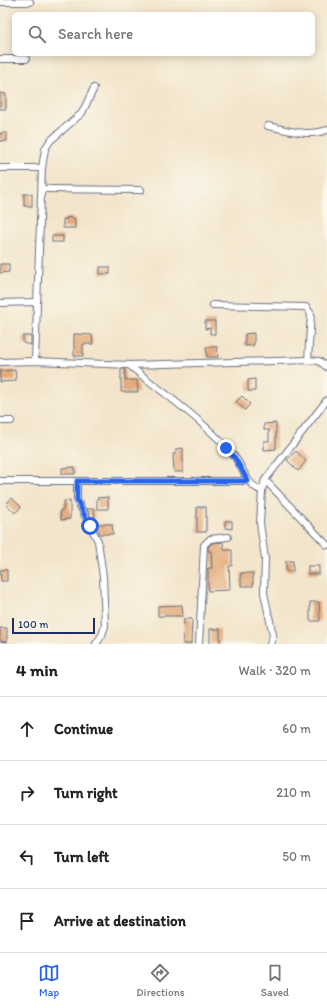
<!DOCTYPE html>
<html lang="en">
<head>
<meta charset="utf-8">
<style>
	:root { --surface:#fff; --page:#f2f2f2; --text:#222; --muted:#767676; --line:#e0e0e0; --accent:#2563eb }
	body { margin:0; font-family:Itim,sans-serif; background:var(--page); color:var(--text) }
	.scale { position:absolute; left:12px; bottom:10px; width:83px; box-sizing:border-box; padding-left:4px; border:2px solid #1b2f5e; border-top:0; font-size:11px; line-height:14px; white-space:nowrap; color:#1b2f5e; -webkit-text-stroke:3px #fbf7ec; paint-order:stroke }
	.stop { position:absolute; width:12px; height:12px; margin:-9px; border:3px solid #2563eb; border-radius:50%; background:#fff }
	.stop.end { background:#2563eb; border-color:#fff; box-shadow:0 1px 4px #0008 }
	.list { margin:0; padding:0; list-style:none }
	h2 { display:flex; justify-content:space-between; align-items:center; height:52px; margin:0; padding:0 16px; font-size:17px }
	h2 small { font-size:13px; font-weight:400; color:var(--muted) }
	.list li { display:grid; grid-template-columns:26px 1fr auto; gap:12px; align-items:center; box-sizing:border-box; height:64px; padding:0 16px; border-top:1px solid var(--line) }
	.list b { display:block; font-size:15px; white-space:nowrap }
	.list em { font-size:13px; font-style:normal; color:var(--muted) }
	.icon { flex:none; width:22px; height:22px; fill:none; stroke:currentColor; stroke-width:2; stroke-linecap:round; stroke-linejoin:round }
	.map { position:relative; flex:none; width:327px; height:644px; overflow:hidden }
	.search { position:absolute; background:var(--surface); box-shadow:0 2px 10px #0003; left:12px; right:12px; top:12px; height:44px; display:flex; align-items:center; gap:10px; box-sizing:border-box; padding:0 14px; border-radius:6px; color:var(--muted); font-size:15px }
	.sheet { height:308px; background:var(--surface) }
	nav { display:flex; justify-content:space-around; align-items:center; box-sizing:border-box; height:56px; border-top:1px solid var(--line); background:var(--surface); font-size:11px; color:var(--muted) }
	nav a { display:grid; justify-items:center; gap:2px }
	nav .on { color:var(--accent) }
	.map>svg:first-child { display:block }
	.building { fill:#e4ab7c }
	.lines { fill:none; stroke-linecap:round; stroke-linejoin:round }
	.street-casing { stroke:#676f84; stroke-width:8 }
	.street { stroke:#fff; stroke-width:6 }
	.route { stroke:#2563eb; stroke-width:5 }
</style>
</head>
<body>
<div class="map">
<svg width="327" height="644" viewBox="0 0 327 644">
	<rect width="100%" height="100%" fill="#fbf7ec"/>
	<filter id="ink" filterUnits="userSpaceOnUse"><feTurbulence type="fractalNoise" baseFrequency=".025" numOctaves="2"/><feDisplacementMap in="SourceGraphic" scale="8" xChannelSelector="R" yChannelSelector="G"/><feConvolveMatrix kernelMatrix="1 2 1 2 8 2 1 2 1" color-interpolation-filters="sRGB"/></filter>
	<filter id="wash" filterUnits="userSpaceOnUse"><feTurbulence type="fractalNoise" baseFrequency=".012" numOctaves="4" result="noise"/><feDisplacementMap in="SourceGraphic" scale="16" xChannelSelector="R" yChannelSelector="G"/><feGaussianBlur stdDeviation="0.9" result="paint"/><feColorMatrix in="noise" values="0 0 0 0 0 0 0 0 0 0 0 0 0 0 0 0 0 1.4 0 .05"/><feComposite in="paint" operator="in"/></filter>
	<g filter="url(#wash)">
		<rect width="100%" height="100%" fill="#f3e5cb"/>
		<g id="blocks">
			<g class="building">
				<polygon points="0,93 6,94 6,109 0,109"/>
				<rect x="0" y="133" width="7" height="8"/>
				<rect x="24" y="194" width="8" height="12"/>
				<polygon points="67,217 75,219 75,228 63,228 63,219 67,219"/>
				<rect x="52" y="236" width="11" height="6"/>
				<polygon points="0,264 9,264 9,272 0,273"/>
				<rect x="100" y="267" width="10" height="7"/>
				<polygon points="205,321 215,321 215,334 210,334 210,328 205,329"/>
				<polygon points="254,333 254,345 245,346 245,334"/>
				<polygon points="74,334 92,335 93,344 83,344 83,356 74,356"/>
				<polygon points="23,336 31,336 31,345 23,343"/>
				<polygon points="206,347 217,347 218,357 207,357"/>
				<polygon points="121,369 125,369 125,380 137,380 138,392 121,392"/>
				<polygon points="15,370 16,381 0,382 0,371"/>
				<polygon points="255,379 255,391 248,391 248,380"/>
				<polygon points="242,396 250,404 245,410 236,402"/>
				<polygon points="276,423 276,449 264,450 264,441 269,441 269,430 264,430 264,424"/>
				<polygon points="183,448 183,472 174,472 173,454 176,454 176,449"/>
				<polygon points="296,451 306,461 298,471 287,460"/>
				<polygon points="75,467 75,474 62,474 62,468"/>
				<polygon points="108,497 108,509 97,509 97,498"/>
				<polygon points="12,498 21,507 15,513 6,504"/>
				<polygon points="64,501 70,501 70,519 61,520 60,510 63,510"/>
				<rect x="197" y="507" width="9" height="25"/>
				<polygon points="87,509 94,509 95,521 93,521"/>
				<polygon points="225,521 232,521 232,529 225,528"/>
				<polygon points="96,524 112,524 113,534 100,534"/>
				<polygon points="223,542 224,550 232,550 232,566 229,566 230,590 208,591 208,568 212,568 211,551 208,551 208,547 212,543"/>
				<rect x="286" y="561" width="7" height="10"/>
				<rect x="308" y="566" width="11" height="8"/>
				<polygon points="0,570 7,570 7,581 1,581"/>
				<rect x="241" y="573" width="12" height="13"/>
				<polygon points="310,602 319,602 320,621 310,621"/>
				<polygon points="182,605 183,616 158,616 158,606"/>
				<polygon points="184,619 192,619 191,644 183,644"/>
				<polygon points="0,628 7,628 7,642 0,641"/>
				<rect x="210" y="629" width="10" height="15"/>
			</g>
		</g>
	</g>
	<g filter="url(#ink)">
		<use href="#blocks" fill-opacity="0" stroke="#676f84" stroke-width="1"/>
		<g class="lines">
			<g class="street-casing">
				<g id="street">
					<polyline points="0,2 30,2"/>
					<polyline points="0,59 26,59"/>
					<path d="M268,126c20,4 40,11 59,4"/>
					<polyline points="0,168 42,168"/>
					<polyline points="43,189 141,190"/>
					<polyline points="0,303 37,302"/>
					<polyline points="213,305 306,307 311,314 308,360"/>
					<polyline points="35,361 42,168 45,149 50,141 82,113 94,88"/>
					<polyline points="0,362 35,361 129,365 308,360 319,361 327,367"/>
					<path d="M129,365c35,29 76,56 105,91 11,14 11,28 28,35"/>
					<polyline points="0,421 11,421"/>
					<polyline points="265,480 327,545"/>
					<polyline points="0,481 248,481"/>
					<polyline points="77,481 77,500 98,541 103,577 105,626 102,635 96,644"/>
					<polyline points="199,644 204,545 210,539 228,537"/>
					<polyline points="270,644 273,635 264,593 265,559 260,523 262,491 265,480 327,400"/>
				</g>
			</g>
			<use href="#street" class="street"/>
		</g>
	</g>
	<g class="lines" filter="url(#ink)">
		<polyline class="route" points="90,526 77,500 77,481 248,481 235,458 226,448"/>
	</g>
</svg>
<div class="scale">100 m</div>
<div class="stop" style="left:90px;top:526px"></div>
<div class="stop end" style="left:226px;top:448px"></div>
<div class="search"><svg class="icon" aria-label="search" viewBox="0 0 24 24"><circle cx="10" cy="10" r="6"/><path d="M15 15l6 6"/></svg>Search here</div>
</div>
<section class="sheet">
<h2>4 min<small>Walk · 320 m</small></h2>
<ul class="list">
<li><svg class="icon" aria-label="ahead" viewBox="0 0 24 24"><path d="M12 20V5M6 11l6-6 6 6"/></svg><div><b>Continue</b></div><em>60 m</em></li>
<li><svg class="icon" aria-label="right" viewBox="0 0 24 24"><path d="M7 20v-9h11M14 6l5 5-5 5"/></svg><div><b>Turn right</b></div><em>210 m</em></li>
<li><svg class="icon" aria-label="left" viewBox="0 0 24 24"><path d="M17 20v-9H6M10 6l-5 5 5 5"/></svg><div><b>Turn left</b></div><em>50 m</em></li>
<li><svg class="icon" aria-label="arrive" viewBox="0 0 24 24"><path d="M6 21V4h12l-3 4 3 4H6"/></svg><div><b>Arrive at destination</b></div></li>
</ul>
</section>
<nav>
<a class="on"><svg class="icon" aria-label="map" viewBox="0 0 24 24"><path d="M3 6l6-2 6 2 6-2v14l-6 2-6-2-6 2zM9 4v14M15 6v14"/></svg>Map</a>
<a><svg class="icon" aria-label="directions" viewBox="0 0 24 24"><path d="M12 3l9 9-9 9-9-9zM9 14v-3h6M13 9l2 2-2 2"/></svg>Directions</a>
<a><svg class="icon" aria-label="saved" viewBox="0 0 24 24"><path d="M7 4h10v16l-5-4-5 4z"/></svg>Saved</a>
</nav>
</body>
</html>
